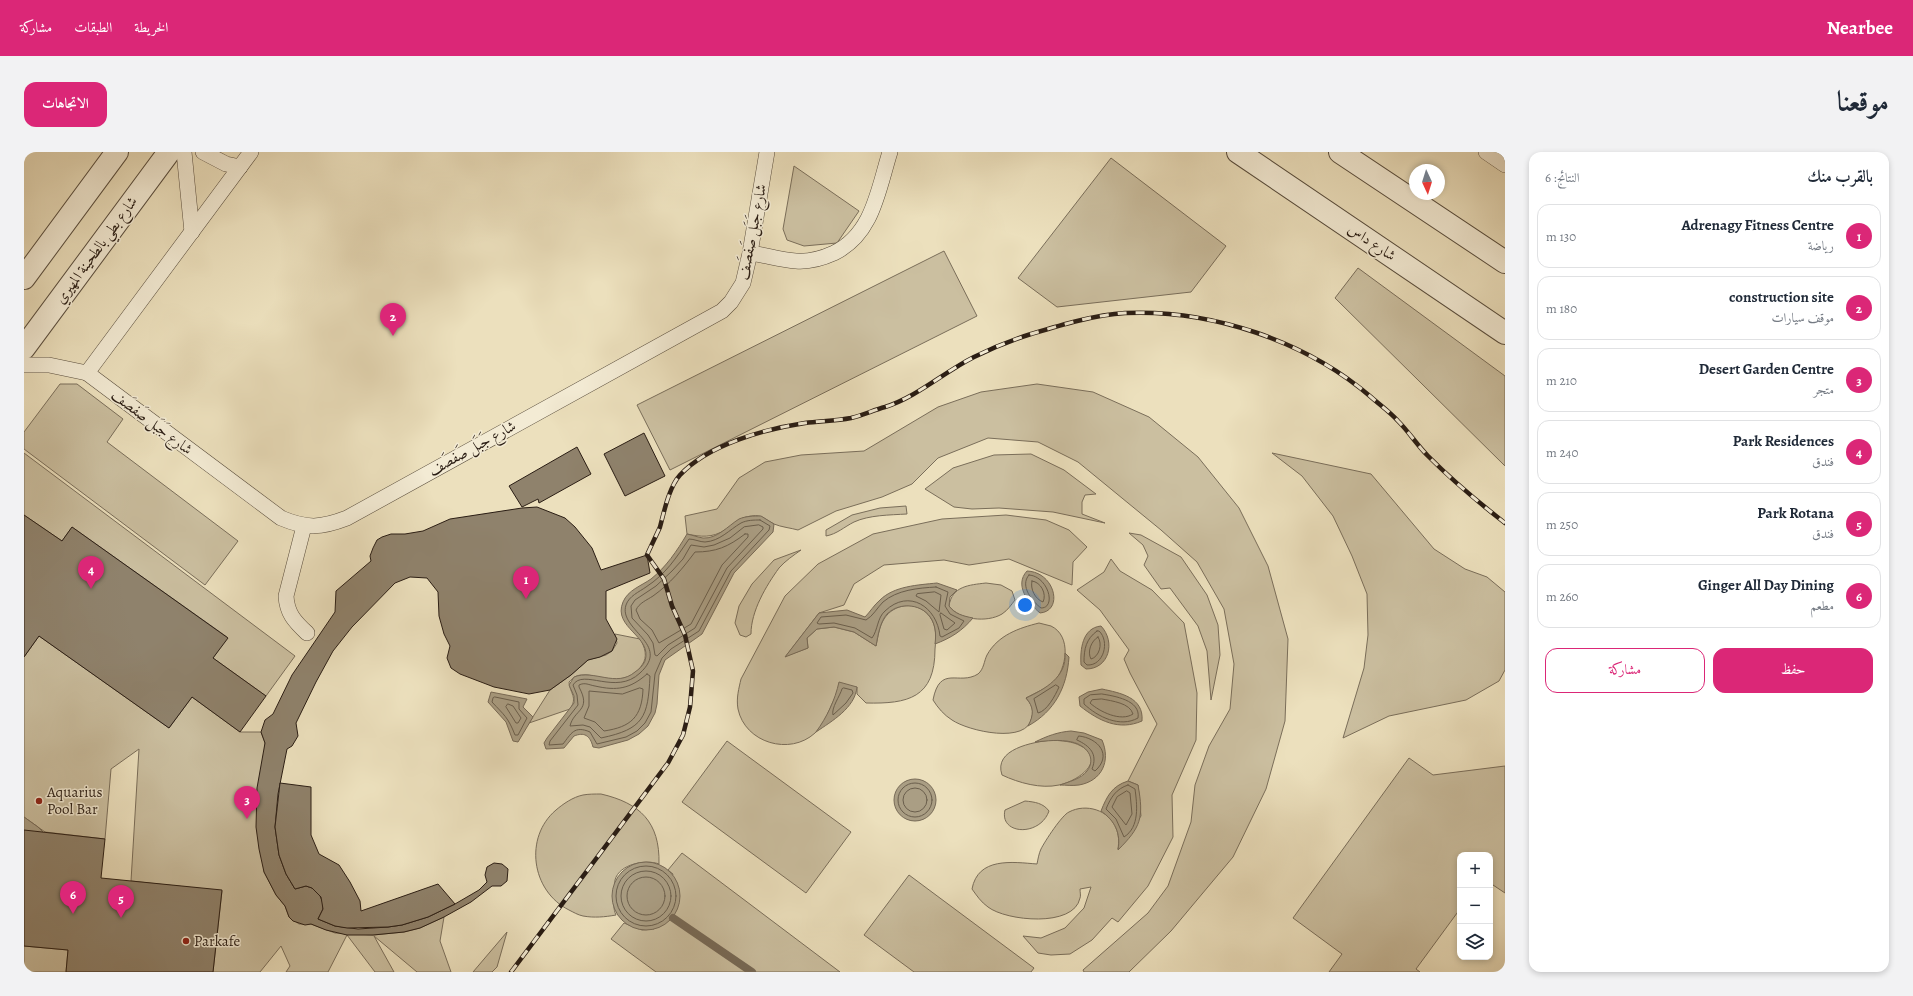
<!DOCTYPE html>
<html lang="ar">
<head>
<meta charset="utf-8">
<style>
	:root { --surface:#fff; --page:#f2f2f3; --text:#1f2937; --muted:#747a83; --line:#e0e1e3; --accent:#db2777 }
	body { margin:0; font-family:Alegreya,Amiri,serif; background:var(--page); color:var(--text); direction:rtl }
	.controls { position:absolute; right:12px; bottom:12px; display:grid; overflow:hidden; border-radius:8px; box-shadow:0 2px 6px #0003 }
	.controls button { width:36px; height:36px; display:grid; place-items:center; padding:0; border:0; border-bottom:1px solid var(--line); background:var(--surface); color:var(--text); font:20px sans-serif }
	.compass { position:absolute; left:1385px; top:12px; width:36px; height:36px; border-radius:50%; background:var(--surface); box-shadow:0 2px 6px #0003; rotate:176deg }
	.you { position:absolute; left:1001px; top:453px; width:14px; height:14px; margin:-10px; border:3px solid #fff; border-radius:50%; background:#1a73e8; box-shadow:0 0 0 6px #1a73e833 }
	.badge { display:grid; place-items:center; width:26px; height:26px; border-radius:50%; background:var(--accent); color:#fff; font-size:13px; font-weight:700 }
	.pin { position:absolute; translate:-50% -33px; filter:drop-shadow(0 1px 2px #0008) }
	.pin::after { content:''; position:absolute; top:21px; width:14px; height:12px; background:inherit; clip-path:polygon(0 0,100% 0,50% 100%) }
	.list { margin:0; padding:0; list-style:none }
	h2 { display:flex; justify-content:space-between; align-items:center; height:52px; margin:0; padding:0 16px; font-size:17px }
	h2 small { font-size:13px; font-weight:400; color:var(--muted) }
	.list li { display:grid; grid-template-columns:26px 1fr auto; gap:12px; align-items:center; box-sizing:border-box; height:64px; margin:0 8px 8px; padding:0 8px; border:1px solid var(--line); border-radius:12px }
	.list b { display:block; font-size:15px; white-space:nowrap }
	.list p { margin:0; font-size:13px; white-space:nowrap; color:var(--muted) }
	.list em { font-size:13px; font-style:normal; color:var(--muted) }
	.actions { display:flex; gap:8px; padding:12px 16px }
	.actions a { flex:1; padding:9px 0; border:1px solid var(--accent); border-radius:12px; text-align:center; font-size:14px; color:var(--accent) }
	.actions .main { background:var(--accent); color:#fff }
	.icon { flex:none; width:22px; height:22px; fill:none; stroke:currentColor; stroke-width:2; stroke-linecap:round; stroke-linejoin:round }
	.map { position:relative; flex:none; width:1481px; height:820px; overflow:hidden; direction:ltr; border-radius:12px }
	header { display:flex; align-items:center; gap:24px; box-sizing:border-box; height:56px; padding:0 20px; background:var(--accent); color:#fff }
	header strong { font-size:19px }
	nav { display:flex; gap:22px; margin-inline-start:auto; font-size:14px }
	.intro { display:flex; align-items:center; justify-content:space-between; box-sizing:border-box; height:96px; padding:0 24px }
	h1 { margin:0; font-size:28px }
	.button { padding:10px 18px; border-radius:12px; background:var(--accent); color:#fff; font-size:14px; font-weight:700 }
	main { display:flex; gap:24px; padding:0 24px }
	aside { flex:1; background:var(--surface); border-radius:12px; box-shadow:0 2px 6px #0003 }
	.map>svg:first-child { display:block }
	.green { fill:#cbbfa0; stroke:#7a6e5a }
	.water { fill:#aa9e84; stroke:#776a57 }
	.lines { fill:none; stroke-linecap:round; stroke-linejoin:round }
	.shore { stroke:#6a5e4c; stroke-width:1 }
	.stream { stroke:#776a57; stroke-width:8 }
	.building { fill:#8f826c; stroke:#2a1d14 }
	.service-casing { stroke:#5a4e3e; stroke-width:16 }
	.tertiary-casing { stroke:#5a4e3e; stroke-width:24 }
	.service { stroke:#f3ebd4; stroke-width:15 }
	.tertiary { stroke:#f3ebd4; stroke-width:22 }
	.rail-casing { stroke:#2a1d14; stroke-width:4.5 }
	.rail { stroke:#f3ebd4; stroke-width:3; stroke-dasharray:9; stroke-linecap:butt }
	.poi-dot { fill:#8f2418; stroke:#f3ebd4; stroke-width:1.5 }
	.labels { text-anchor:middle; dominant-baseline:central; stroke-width:3; stroke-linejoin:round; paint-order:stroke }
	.street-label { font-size:15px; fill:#2a1d14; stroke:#f3ebd4 }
	.poi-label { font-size:15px; fill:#2a1d14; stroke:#f3ebd4; text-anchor:start }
</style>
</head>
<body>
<header>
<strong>Nearbee</strong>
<nav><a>الخريطة</a><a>الطبقات</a><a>مشاركة</a></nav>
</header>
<div class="intro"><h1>موقعنا</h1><a class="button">الاتجاهات</a></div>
<main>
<aside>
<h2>بالقرب منك<small>النتائج: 6</small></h2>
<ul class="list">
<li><span class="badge">1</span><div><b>Adrenagy Fitness Centre</b><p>رياضة</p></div><em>130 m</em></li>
<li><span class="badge">2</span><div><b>construction site</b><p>موقف سيارات</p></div><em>180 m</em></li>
<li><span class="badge">3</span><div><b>Desert Garden Centre</b><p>متجر</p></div><em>210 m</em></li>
<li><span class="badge">4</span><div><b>Park Residences</b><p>فندق</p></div><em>240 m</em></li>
<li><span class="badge">5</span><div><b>Park Rotana</b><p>فندق</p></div><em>250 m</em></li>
<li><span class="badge">6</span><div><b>Ginger All Day Dining</b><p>مطعم</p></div><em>260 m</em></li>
</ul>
<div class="actions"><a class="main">حفظ</a><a>مشاركة</a></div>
</aside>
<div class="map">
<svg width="1481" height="820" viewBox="0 0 1481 820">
	<rect width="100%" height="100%" fill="#ece0bd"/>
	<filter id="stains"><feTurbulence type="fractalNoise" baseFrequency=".005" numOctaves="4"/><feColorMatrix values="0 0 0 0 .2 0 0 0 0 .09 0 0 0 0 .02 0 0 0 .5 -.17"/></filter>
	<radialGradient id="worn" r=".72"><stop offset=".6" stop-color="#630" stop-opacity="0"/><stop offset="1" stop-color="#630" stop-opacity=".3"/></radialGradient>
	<g class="green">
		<polygon points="1087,6 1202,94 1167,140 1033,155 994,126"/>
		<polygon points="770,14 835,59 813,91 780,94 763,88 759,77"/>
		<polygon points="920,99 953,164 646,318 613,253"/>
		<polygon points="1334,116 1481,224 1481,314 1311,146"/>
		<polygon points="36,232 53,232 99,267 83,290 214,389 181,433 0,297 0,280"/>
		<path d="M1013,232l56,8 56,25 49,40 41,51 29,58 20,73 -3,82 -19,68 -33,68 -62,74 -42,41h-45l-1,-2 65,-57 20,-27 23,-64 4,-37 14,-39 21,-37 4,-45 -10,-55 -27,-47 -36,-32 -83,-68 -40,-20 -50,-4 -50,20 -26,26 -30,13 -46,14 -38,19c-7,-2 -17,-3 -24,-6 -12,-6 -12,-11 -28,-7 -9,2 -13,9 -21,13 -13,8 -24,7 -38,4l-2,-18 32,-7 22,-31 26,-16 36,-7 63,-4 74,-44 43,-15z"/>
		<polygon points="0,301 271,504 242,544 189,506 203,485 48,375 38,389 0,363"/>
		<polygon points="1248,301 1347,322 1410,397 1441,417 1463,425 1481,440 1481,518 1475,529 1442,548 1365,564 1319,586 1340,516 1344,483 1343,442 1328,404 1309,364 1278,324"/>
		<polygon points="1007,302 1040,318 1072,342 1061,343 1058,350 1058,362 1081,371 1029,360 975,356 948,357 930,355 901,337 929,316 970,303"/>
		<path d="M882,354l1,8c-17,1 -38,1 -53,8 -10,5 -17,12 -28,14v-6l26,-15 28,-7z"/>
		<path d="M982,363l40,5 23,10 18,17 -14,15 -1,23 -63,-26 -40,6 -25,-5 -60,5 -30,19 -10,21 -25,8 -33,43 22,-8 -1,-10 10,-9 17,-2 20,5 22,14c2,-9 3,-19 8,-27 10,-16 34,-19 46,-2 7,9 6,21 5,32 0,49 -27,55 -69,54l-9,-9v-7l-21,9c-7,12 -10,27 -21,37 -25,23 -70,10 -77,-24 -2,-11 1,-21 3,-30l44,-83 33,-32 55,-30 69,-15z"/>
		<polygon points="1105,381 1117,383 1157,405 1183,443 1194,473 1196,503 1187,548 1183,499 1174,474 1146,436 1137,437 1120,413 1124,404 1119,393"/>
		<path d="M777,398c-7,5 -16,11 -22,18 -13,18 -28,43 -28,66l-5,3 -6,-2 -5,-12 4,-17 13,-22 22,-24z"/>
		<path d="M1087,407l9,12 32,19 32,33 13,70 -1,47 -24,55 1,42 -25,49 -30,36 -6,-4 -20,22 -22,14 -19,1 -13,-2 -15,-17 18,2 24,-10 19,-20 7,-21 -11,2c0,3 1,7 0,9 -6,30 -74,23 -92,9 -7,-5 -11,-11 -16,-18 6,-32 40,-27 65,-25 1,-5 2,-11 4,-15 4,-8 21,-34 28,-37 17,-9 40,-2 47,16 3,7 3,14 2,21l23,-33 -3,-31 -10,-4 29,-57 -27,-51 -6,-14 5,-9 -29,-40 -23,-20 27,-18z"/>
		<path d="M962,431l15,2 11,6 3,9c-4,5 -7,10 -13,14 -15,9 -43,6 -53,-8 3,-20 20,-21 37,-23z"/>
		<path d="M1015,471c4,1 8,2 12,3 21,10 16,43 2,57 -8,6 -18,10 -27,15 5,6 8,10 6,19 -4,28 -64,14 -80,3 -8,-5 -14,-12 -19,-20 7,-36 26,-14 45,-26 6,-5 6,-13 9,-19 11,-20 32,-27 52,-32z"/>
		<path d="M591,482l25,5c5,8 8,18 2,26 -10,16 -28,16 -45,12 -5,-1 -9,-3 -15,-2 -6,0 -9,3 -13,7 1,12 9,15 1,27l-41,14 21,-33 21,-15 17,-15 18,-5 6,-4 5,-8z"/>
		<polygon points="15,484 145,576 168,545 216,580 237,580 241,591 240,720 252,743 261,754 265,765 275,772 287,772 311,781 349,783 380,780 396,776 420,765 416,789 427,820 393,820 350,784 370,820 351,820 323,783 304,820 262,820 266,814 257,794 236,820 189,820 198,739 107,729 115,597 87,617 81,687 21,680 0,665 0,505"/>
		<path d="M1028,588c10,1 20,1 29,6 27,15 -5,36 -22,39 -18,4 -40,-2 -57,-10 -9,-26 31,-33 50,-35z"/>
		<polygon points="703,589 827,680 782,741 658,650"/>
		<polygon points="1385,606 1409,623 1481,614 1481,741 1466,731 1466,703 1436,703 1436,757 1392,817 1396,820 1305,820 1318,802 1269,766"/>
		<path d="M577,642c39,9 59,28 58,70 -13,-5 -40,0 -44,16 -1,5 0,11 -1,16 0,7 -1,13 2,19 -11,2 -22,3 -33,1 -5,-1 -10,-4 -14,-6 -38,-19 -45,-73 -13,-100 7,-6 17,-13 27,-15 5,-1 12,-1 18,-1z"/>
		<path d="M1001,649c10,1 18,2 24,10 -9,26 -50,24 -44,-1z"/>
		<polygon points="658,701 816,820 632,820 587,787 600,771 618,778 630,777 649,722 644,718"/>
		<polygon points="885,723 1010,816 1007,820 890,820 840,783"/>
		<polygon points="483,780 473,815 468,820 449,820"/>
		<polygon points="0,794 44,798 42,820 0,820"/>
	</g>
	<g class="water">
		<path d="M737,364l13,8 -1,8 -39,41 -32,61 -37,26 -6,15 -2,29 -2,9 -7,13 -9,8 -11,6 -29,8 -6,-1c-3,-12 -9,-15 -19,-11l-10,12 -18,1 -2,-6 3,-5 27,-35v-7l-5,-11 5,-8c20,-8 42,11 61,-5 4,-3 8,-6 10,-11 8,-25 -33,-33 -22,-59 5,-12 18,-16 28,-23 15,-12 26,-28 36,-45 5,1 10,3 16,4 14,1 25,-12 36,-19 7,-3 15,-3 22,-3z"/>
		<path d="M1003,419c28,1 37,40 13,42 -12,-10 -26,-28 -13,-42z"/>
		<path d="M913,431l20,7 -7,7 -1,9c6,8 14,10 24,12 -11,13 -22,20 -38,26 1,-8 1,-16 -3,-24 -8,-16 -32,-19 -45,-6 -7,8 -9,21 -11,32l-22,-14 -20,-5 -17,2 -10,9 1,10 -23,9 34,-44 28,-3 18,7c5,-5 9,-12 15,-17 14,-14 38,-15 57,-17z"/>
		<path d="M1077,474c15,16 8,43 -15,43l-5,-4c-1,-15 1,-37 20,-39z"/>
		<path d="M1041,501l4,4c-2,30 -14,54 -41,69 6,-11 6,-19 -2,-28 19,-9 41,-21 39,-45z"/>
		<path d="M815,530l18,5c-2,21 -25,34 -41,45 11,-15 19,-32 23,-50z"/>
		<path d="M1078,537c18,4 42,8 40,32 -23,10 -43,0 -62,-15l-1,-9 9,-5z"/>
		<polygon points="467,540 503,547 499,555 509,565 494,590 489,589 482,570 464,550"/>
		<path d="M1047,579l13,2 18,7c9,21 0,41 -23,45 -7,1 -13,0 -19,0 8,-3 21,-6 27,-14 10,-13 -1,-26 -15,-29 -13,-3 -25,-1 -37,0 12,-6 23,-10 36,-11z"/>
		<circle cx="891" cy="648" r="21"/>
		<path d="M1104,629l10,4c6,33 3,42 -20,65 3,-17 -3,-29 -17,-39 6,-15 11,-25 27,-30z"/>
		<polygon points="0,665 14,675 23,684 0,705"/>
		<circle cx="622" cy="744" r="34"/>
	</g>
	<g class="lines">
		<g class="shore">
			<path d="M736,368l10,6 -1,4 -38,41 -32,60 -28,18 -9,9 -7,16 -4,38 -6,11 -8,8 -11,6 -29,7 -7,-12c-16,-7 -19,2 -27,12l-14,1 1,-4 28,-36 -1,-10 -4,-10c10,-17 43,11 67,-12 32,-29 -22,-43 -14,-68 3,-9 13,-13 20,-18 20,-13 30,-29 43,-48 5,0 11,3 16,3 15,-1 24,-12 36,-19 6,-3 13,-3 19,-3z"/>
			<polygon points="735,373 739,375 739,377 703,416 671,476 644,493 633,504 631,503 629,491 624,483 608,466 607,454 611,448 632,434 648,419 659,407 667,393 680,395 690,393 706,386 720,375"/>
			<path d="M721,382h3v3l-26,28 -31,59 -32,19 -7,-13 -12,-11 -4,-9c3,-7 11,-10 17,-14 17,-12 30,-28 42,-44 21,0 33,-5 50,-18z"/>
			<path d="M1005,423c19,1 28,33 12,33 -8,-6 -22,-22 -12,-33z"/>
			<path d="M1008,429c9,1 15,13 11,21 -8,-3 -13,-13 -11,-21z"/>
			<path d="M912,435l12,5 -3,14 5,8 14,7 -5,7 -17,9 -2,-1c-3,-29 -31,-48 -55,-25 -8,7 -7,19 -13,27l-17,-10 -21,-5 -15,1 -2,-1 4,-6 25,-2 20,5c7,-4 11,-12 17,-18 14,-12 35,-14 53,-15z"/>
			<polygon points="911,440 917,443 915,460 902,449 892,444 893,442"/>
			<polygon points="917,461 931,471 923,478 920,477 916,463"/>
			<path d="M1073,479h2c11,10 5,35 -12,34l-3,-3c0,-13 2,-23 13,-31z"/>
			<path d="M1074,485c5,7 1,20 -7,22 -4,-7 0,-18 7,-22z"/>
			<path d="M623,522l3,2c-2,41 -6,53 -49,62l-11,-11 -7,-2 -13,1c4,-17 22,-15 9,-39v-2c6,-3 10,0 16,1 22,5 35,3 52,-12z"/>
			<path d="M1032,533l3,2c-4,9 -12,24 -21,26l-4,-14z"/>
			<path d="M616,536l3,1c-1,28 -12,38 -39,42l-9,-9 -11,-4 5,-12v-15l33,3z"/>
			<path d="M820,536l8,2 1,3 -7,10 -13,12c-2,-7 7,-19 9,-26z"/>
			<path d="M1078,542c12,2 39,6 36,24 -18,10 -40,-1 -54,-14v-5l6,-4z"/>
			<path d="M471,545l24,5v7l8,9 -9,17h-3c-7,-18 -11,-20 -23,-33l1,-4z"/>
			<path d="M1078,547c10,2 28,4 31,15 -12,8 -33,-2 -43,-11l2,-3z"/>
			<polygon points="484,552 489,554 497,566 494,571 492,571 482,555"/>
			<path d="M1055,584c19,2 34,19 16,35l-3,-2c6,-15 -2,-23 -15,-29z"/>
			<circle cx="891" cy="648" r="17"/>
			<path d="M1104,633l7,4c2,15 5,38 -11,48l-8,-18 -10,-10c5,-12 10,-20 22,-24z"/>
			<circle cx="891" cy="648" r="12"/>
			<polygon points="1103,639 1106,641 1108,662 1102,673 1088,655 1093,645"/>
			<circle cx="622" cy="744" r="30"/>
			<circle cx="622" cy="744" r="25"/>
			<circle cx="622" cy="744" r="19"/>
		</g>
		<polyline class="stream" points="649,766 728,820"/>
	</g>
	<g class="building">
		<polygon points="620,281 641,324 601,344 580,302"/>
		<polygon points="553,295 567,322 515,351 514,347 498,355 485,334"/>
		<polygon points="513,355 541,366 551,375 568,396 577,418 623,403 626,421 582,439 582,467 593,487 588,499 576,505 564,508 547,523 526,538 505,542 470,535 436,522 427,516 423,506 426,494 420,482 415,464 414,440 403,426 386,425 371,431 328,475 309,499 292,530 272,571 274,584 268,594 263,597 254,642 251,675 255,703 262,722 271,737 282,734 288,736 294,739 299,751 299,757 294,767 311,774 334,777 364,775 378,773 404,765 431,752 455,738 463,730 461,723 463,715 470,711 478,712 484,717 483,729 477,734 468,734 447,750 420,765 396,776 380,780 349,783 323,783 302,778 287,772 281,773 269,769 265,765 261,754 252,743 240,720 235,697 232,675 233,636 241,591 237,580 241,568 249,562 268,523 311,460 312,439 347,409 346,404 349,396 353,388 358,385 367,382 381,382 399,379 426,367 498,356"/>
		<polygon points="0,363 38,389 48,375 204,486 189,506 242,544 216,580 168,545 145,576 15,484 0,505"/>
		<polygon points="256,631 287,635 287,683 295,702 315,713 326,730 336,749 337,759 414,732 431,752 404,765 378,773 364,775 323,776 311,774 294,767 299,757 297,745 288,736 282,734 271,737 262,722 255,703 251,675"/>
		<polygon points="0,678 81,687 77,726 198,738 189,820 42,820 44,798 0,794"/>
	</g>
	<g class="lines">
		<g class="service-casing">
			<g id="service">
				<polyline points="160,0 168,80"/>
				<polyline points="179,0 202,12 216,15"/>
				<path d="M227,0l-164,221 194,145c26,11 40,10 66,0l375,-207 9,-9 12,-19 7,-30 17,-101"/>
				<polyline points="1462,0 1481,13"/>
				<path d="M726,101c15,2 31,7 46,8 13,1 27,-3 38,-8 39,-19 44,-63 56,-101"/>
				<polyline points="0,213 25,213 63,221"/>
				<path d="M280,374l-18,70c1,17 8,25 21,37"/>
			</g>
		</g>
		<g class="tertiary-casing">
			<g id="tertiary">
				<polyline points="1214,0 1481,181"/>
				<polyline points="1316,0 1481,110"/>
				<polyline points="0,126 93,0"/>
				<polyline points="0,196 145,0"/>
			</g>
		</g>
		<use href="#service" class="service"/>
		<use href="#tertiary" class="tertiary"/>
		<g class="rail-casing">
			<path id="rail" d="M487,820l157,-209 15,-28 7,-28 3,-36 -8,-36 -13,-29 -8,-27 -17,-24c4,-9 9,-19 13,-28 4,-15 9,-40 20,-52 29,-31 85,-46 125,-52 15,-2 31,-2 46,-5 12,-3 23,-8 34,-11 32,-10 59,-35 89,-50 18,-9 38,-17 57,-23 30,-9 63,-19 94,-21 86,-4 181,28 246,84 9,8 19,15 27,24 11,11 19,24 30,35 24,24 50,46 77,67"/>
		</g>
		<use href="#rail" class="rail"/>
	</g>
	<g class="poi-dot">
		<circle cx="15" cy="649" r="4"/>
		<circle cx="162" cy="789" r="4"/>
	</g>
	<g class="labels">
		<g class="street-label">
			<text transform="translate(728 80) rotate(-79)">شارع جَبَل صَفصَف</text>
			<text transform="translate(1348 90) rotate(34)">شارع داس</text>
			<text transform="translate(72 98) rotate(-54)">شارع بطي بالطحينة المهيري</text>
			<text transform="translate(128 270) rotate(37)">شارع جَبَل صَفصَف</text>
			<text transform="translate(448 296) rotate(-29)">شارع جَبَل صَفصَف</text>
		</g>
		<g class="poi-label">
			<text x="23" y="640">Aquarius<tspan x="23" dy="17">Pool Bar</tspan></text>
			<text x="170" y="789">Parkafe</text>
		</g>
	</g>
	<rect width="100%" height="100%" filter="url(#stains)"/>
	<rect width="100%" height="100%" fill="url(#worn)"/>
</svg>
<div class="controls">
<button>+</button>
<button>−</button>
<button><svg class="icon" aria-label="layers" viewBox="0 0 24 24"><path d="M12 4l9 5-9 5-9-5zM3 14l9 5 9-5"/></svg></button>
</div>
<svg class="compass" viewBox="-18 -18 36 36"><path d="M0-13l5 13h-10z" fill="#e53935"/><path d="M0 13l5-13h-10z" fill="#747a83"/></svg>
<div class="you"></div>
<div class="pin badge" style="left:502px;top:447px">1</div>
<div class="pin badge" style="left:369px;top:184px">2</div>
<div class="pin badge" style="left:223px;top:667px">3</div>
<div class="pin badge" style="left:67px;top:437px">4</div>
<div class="pin badge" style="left:97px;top:766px">5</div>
<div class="pin badge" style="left:49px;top:762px">6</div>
</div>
</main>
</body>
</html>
